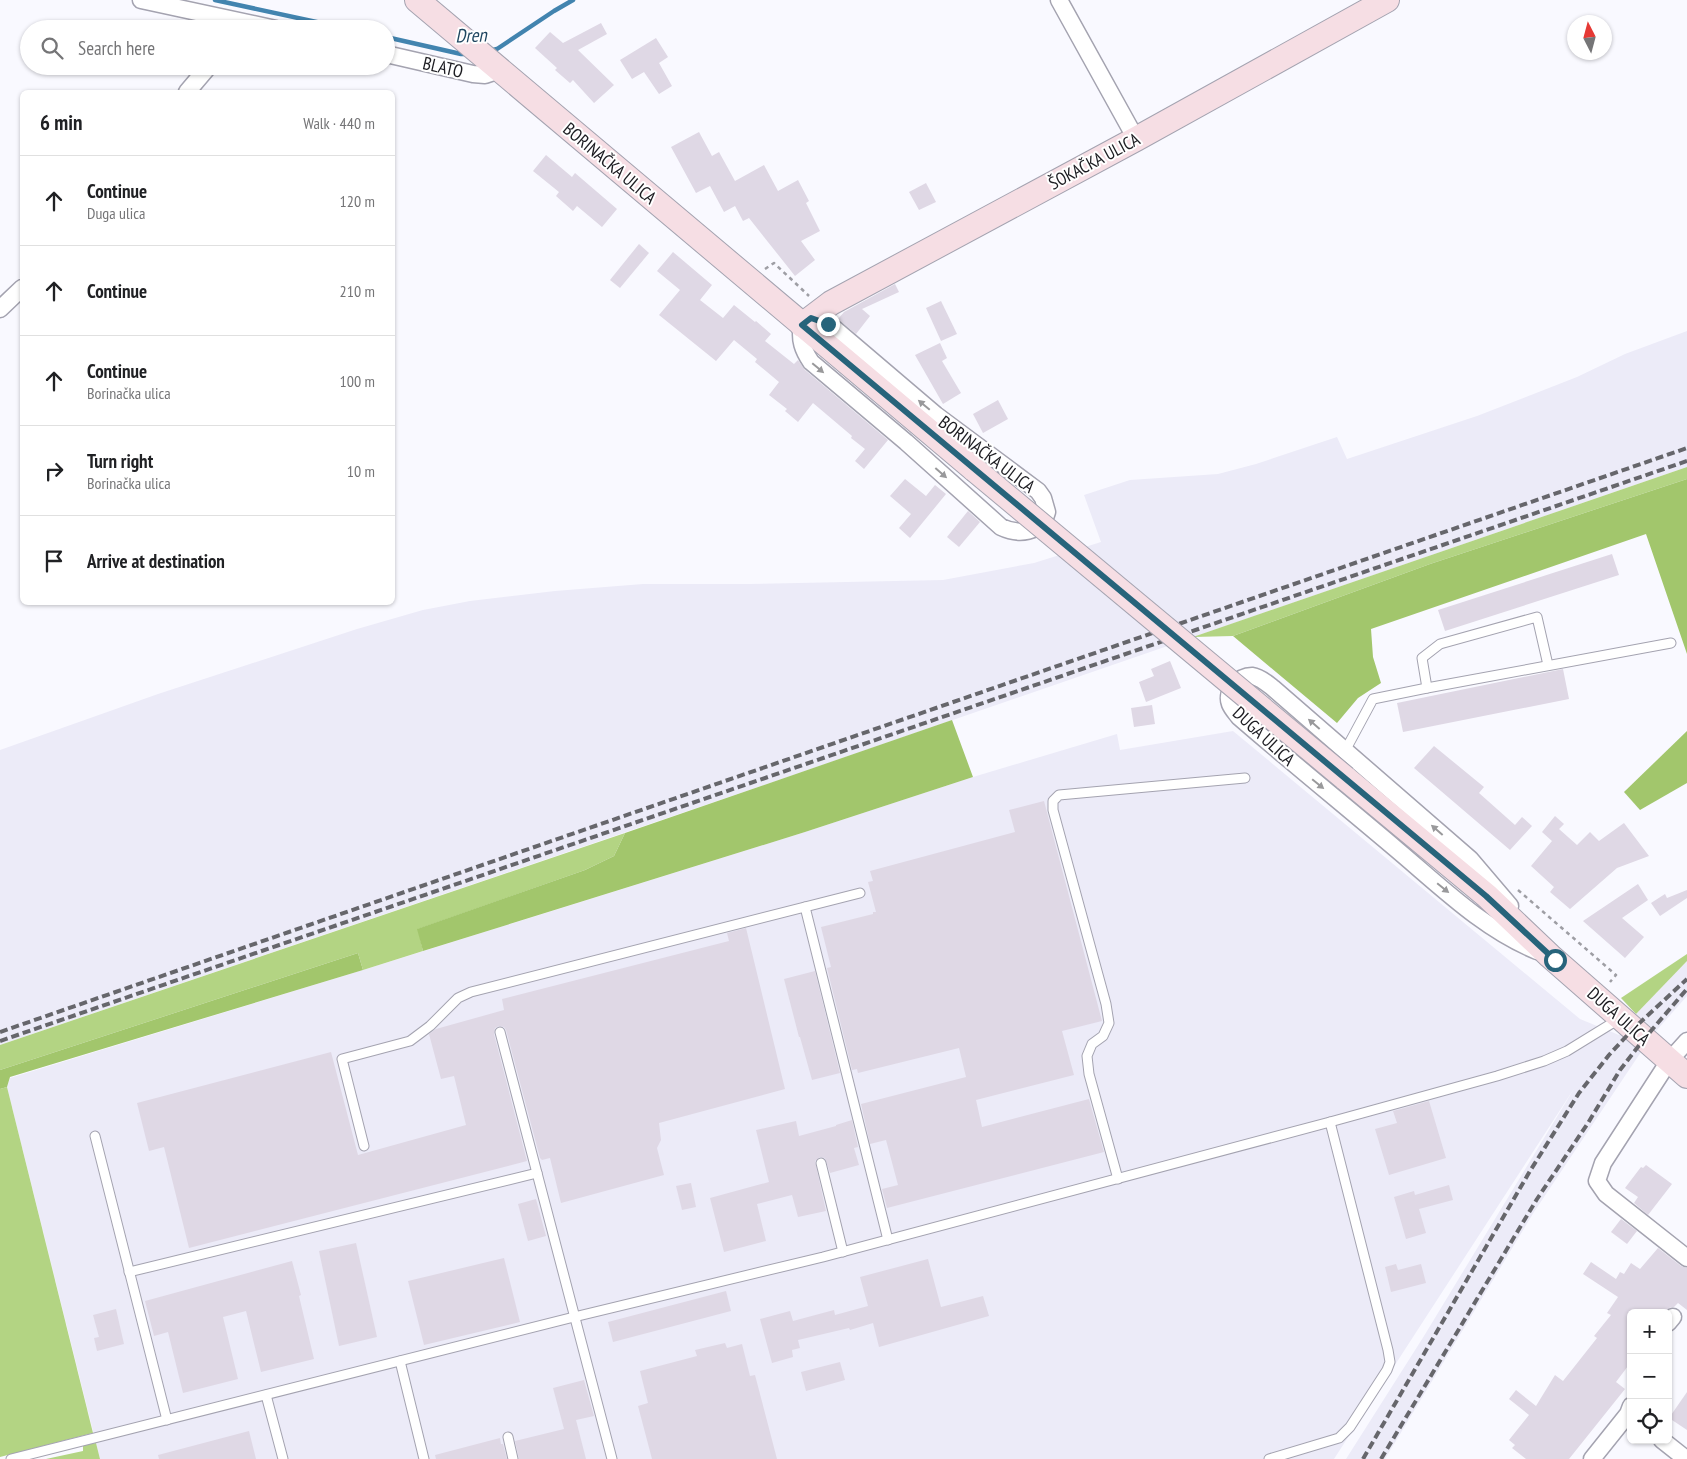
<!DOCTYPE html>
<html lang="en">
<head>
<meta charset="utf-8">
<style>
	:root { --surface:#fff; --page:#f6f6f6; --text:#202124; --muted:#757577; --line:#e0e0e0 }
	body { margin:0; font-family:"PT Sans Narrow",sans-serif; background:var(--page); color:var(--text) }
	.controls { position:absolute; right:15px; bottom:15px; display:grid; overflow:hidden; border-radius:8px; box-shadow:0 1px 4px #0004 }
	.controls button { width:45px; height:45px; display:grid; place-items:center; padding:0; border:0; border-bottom:1px solid var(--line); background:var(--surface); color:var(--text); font:25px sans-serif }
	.compass { position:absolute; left:1567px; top:15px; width:45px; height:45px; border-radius:50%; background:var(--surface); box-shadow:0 1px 4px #0004; rotate:354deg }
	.stop { position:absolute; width:15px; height:15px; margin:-11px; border:4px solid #27647b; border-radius:50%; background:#fff }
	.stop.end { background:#27647b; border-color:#fff; box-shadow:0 1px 5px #0008 }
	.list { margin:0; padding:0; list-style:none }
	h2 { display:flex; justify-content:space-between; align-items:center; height:65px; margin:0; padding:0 20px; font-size:21px }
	h2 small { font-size:16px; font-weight:400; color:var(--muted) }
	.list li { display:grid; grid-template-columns:32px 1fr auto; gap:15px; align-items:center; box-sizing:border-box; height:90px; padding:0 20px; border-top:1px solid var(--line) }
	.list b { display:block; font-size:19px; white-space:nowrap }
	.list p { margin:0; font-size:16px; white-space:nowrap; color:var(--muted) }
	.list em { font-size:16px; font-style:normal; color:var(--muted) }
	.icon { flex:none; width:28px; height:28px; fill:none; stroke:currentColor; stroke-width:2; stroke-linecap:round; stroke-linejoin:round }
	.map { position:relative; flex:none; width:1687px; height:1459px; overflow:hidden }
	.search { position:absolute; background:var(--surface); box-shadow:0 1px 4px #0004; left:20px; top:20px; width:375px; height:55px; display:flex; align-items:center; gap:12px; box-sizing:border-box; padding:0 18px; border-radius:28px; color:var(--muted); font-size:19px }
	.panel { position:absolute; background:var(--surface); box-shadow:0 1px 4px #0004; left:20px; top:90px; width:375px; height:515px; border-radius:8px }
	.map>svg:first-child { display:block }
	.built { fill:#ecebf8 }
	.green { fill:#b3d483 }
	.forest { fill:#a2c66c }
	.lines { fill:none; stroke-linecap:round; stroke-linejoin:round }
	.stream { stroke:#4284af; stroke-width:4.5 }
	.building { fill:#dfd8e5 }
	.lane-casing { stroke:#a4a3b0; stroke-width:11 }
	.street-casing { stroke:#a4a3b0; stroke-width:19 }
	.secondary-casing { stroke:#a4a3b0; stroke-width:26 }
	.path { stroke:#9e9ea4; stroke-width:2.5; stroke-dasharray:4 4; stroke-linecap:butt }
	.lane { stroke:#fff; stroke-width:9 }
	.street { stroke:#fff; stroke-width:16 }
	.secondary { stroke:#f6dee4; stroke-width:24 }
	.rail { stroke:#66666b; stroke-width:4; stroke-dasharray:8 4; stroke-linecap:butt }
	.secondary-bridge-casing { stroke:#a4a3b0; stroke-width:26; stroke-linecap:butt }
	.secondary-bridge { stroke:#f6dee4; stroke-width:24 }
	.oneway { fill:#99999b }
	.route { stroke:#27647b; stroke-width:6 }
	.labels { text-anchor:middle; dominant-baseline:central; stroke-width:4; stroke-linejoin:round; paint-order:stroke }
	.street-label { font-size:18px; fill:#1c1c21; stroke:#fff }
	.water-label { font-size:19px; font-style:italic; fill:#204760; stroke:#fff }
</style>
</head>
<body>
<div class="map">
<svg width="1687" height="1459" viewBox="0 0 1687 1459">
	<rect width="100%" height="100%" fill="#f9f9ff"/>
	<g class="built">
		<polygon points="1687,331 1687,467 773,782 0,1045 0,750 158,694 357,629 423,610 470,601 555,591 643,584 749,584 943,580 1034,563 1101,542 1084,495 1130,480 1218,474 1256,464 1337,437 1347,459 1477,416 1577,377 1625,354"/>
		<polygon points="1233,731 1580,1019 1619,1035 1626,1028 1645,1046 1534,1212 1385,1459 1346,1459 1424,1336 1575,1087 1334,1459 100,1459 7,1087 10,1078 363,970 805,832 973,777 1117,734 1120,750"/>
		<polygon points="1687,961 1687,996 1656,1031 1636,1014"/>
	</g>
	<g class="green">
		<polygon points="1687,467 1687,479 1430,564 1233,636 1193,637"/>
		<polygon points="625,833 614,856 585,870 418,929 423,951 363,970 358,953 0,1070 0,1045"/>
		<polygon points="1687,954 1687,961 1636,1014 1621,998"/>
		<polygon points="7,1087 93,1433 0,1457 0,1089"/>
		<polygon points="96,1443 100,1459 46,1459 83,1451 83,1445"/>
	</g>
	<g class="forest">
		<polygon points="1687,479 1687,654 1646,534 1371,629 1373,657 1381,683 1358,698 1337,723 1233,636 1430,564"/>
		<polygon points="952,720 973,777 805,832 423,951 417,929 585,870 614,856 625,833"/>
		<polygon points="1687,731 1687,783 1640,810 1624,792"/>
		<polygon points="358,953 363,970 10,1077 7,1087 0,1089 0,1070"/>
	</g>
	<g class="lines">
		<g class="stream">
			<polyline points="215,0 349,29"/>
			<polyline points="386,37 461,54 467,54"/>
			<polyline points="489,51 497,49 554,11 573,0"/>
		</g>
	</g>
	<g class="building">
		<polygon points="601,23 607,34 578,50 614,85 594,103 573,80 570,83 555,70 557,68 535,48 550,32 563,43"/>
		<polygon points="656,38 668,57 659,63 672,86 659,94 644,72 632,79 620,60"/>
		<polygon points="699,132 712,156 719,152 735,181 764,165 778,191 798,180 809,201 806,203 820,231 801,241 815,260 795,276 749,218 743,221 735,206 724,212 710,186 696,193 671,147"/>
		<polygon points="546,155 572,177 575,173 617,209 602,227 577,206 573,211 556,196 559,192 533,171"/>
		<polygon points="926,183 936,202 919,210 909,192"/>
		<polygon points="639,244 649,253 620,288 610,280"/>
		<polygon points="673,252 712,285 700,300 723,318 734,305 755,322 756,321 771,334 765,341 794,364 798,360 805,370 888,440 864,469 855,461 865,449 851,438 852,436 813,403 798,422 785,411 787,409 769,395 779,382 755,362 757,359 734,340 716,361 659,315 680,290 657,271"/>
		<polygon points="895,284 899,292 862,309 870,316 856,334 838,319 844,312"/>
		<polygon points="941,301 957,334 941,341 926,308"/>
		<polygon points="940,343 947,358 942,361 961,393 943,404 915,355"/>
		<polygon points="998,400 1008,419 983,433 973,414"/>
		<polygon points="905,479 926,496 935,485 946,494 910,538 899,528 911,514 890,496"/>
		<polygon points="968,511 980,522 959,547 947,537"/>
		<polygon points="1612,554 1619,575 1445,631 1438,610"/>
		<polygon points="1170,661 1181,688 1146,702 1139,682 1154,676 1151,669"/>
		<polygon points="1563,669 1569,699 1403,732 1397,703"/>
		<polygon points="1152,705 1155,724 1134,727 1131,708"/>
		<polygon points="1434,746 1484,787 1479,793 1515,825 1522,817 1532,826 1510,850 1414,768"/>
		<polygon points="1044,801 1102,1021 1062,1031 1074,1075 976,1100 982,1127 1089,1099 1104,1152 887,1208 882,1189 898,1185 886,1140 870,1144 861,1104 966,1077 959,1048 858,1073 857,1069 852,1070 827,968 831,967 821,927 873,914 873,912 876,912 868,882 873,881 870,871 1015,832 1009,810"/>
		<polygon points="1555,816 1564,824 1559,829 1577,845 1590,832 1599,841 1624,823 1649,856 1617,868 1570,909 1550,892 1554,887 1531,866 1552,841 1542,832"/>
		<polygon points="1638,884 1648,900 1622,918 1644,937 1625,958 1583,921"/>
		<polygon points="1687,890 1687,898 1660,916 1651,903 1665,894 1667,898"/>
		<polygon points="746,928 785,1089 659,1123 661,1140 657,1148 664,1175 561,1203 550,1158 542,1160 540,1158 506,1030 504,1027 499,1026 495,1028 494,1034 527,1161 189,1248 164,1147 149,1151 137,1103 331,1052 358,1155 466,1125 454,1076 441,1079 429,1034 436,1029 504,1010 502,999 729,941 727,933"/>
		<polygon points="815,971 840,1073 812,1080 800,1037 799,1037 784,979"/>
		<polygon points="1429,1101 1446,1158 1389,1175 1375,1129 1397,1123 1393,1111"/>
		<polygon points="852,1120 858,1147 854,1148 859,1165 830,1173 825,1158 820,1157 815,1161 826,1211 798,1217 792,1195 757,1204 766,1241 724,1252 710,1198 769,1182 756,1130 796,1121 799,1136 836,1126 836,1125"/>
		<polygon points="1646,1165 1672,1184 1648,1215 1634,1203 1638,1197 1625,1188 1641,1167 1643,1168"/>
		<polygon points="691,1183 696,1207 682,1210 676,1186"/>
		<polygon points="1449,1185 1453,1200 1419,1209 1426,1233 1406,1239 1394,1197 1414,1191 1415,1195"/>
		<polygon points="536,1199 546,1236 528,1241 518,1204"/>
		<polygon points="1621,1219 1637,1231 1627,1244 1611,1232"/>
		<polygon points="356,1243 377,1337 339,1346 319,1251"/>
		<polygon points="1658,1248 1681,1266 1687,1268 1687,1310 1678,1303 1674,1307 1669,1308 1664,1313 1631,1313 1631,1362 1616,1382 1625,1389 1569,1459 1526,1459 1512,1448 1515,1445 1509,1440 1529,1415 1509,1399 1516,1390 1536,1406 1555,1375 1563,1381 1597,1338 1594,1336 1611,1315 1607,1313 1618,1297 1583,1274 1591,1262 1616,1279 1620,1272 1624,1274 1631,1263 1640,1269"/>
		<polygon points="504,1258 520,1322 424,1345 408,1281"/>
		<polygon points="928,1259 941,1307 983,1296 989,1316 879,1347 873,1323 850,1330 849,1328 798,1340 800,1348 792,1350 793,1357 772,1363 760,1319 790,1311 793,1321 834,1310 835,1315 868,1306 860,1277"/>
		<polygon points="292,1261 301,1295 299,1296 314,1359 261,1372 246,1311 223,1317 238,1379 183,1393 168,1332 154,1336 145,1301"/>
		<polygon points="1396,1264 1398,1270 1421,1264 1426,1283 1391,1292 1385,1267"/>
		<polygon points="726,1291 731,1311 613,1342 608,1322"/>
		<polygon points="116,1309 124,1344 97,1351 94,1338 99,1337 93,1315"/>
		<polygon points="725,1343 727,1348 742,1344 750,1376 755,1375 777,1459 652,1459 638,1406 648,1403 640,1371 697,1356 695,1350"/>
		<polygon points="840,1362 845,1380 806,1391 801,1372"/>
		<polygon points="584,1380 594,1416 576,1420 586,1459 519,1459 515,1441 564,1429 553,1388"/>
		<polygon points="1687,1392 1687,1430 1669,1418"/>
		<polygon points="249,1431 256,1459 159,1459 158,1455"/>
		<polygon points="500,1438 501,1444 503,1444 507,1459 436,1459 435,1455"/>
	</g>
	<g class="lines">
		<g class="lane-casing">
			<g id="lane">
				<polyline points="1427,688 1422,658 1440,644 1537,617 1548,665"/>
				<polyline points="1345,751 1373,699 1427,688 1671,643"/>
				<polyline points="805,907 888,1240"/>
				<polyline points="500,1032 612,1459"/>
				<polyline points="95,1136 167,1420"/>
				<polyline points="364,1146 342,1059 410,1041 430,1026 458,998 471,992 860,893"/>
				<polyline points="821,1163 843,1252"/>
				<polyline points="1118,1179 1089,1074 1087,1056 1092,1044 1103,1036 1109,1023 1106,1004 1053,810 1053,801 1059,795 1245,778"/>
				<polyline points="129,1272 537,1173"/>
				<polyline points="400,1361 424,1459"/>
				<polyline points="266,1395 283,1459"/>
				<polyline points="508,1437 513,1459"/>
				<polyline points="11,1459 574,1317 823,1257 1330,1122 1497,1076 1544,1061 1567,1051 1619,1019"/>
				<polyline points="1269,1459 1339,1438 1350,1427 1387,1370 1390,1362 1388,1350 1330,1122"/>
			</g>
		</g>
		<g class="street-casing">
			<g id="street">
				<polyline points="141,0 276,29"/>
				<polyline points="1059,0 1136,139"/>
				<polyline points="386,54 473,74 485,75 500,70"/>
				<polyline points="187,92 209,66"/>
				<polyline points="0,309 22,288"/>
				<path d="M802,325c-3,15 1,25 9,37l95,80 95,85c17,8 40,7 46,-15l-4,-14 -5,-7 -102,-76 -101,-86 -10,-7 -14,-4"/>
				<path d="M1510,906l-40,-47 -197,-171c-5,-4 -13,-11 -21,-12 -13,0 -27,15 -22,28 2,5 6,9 9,13 52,45 105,88 157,132 44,37 87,80 141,102"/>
				<polyline points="1687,1041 1669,1061 1603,1163 1597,1181 1606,1194 1687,1258"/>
				<polyline points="1668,1323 1673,1317"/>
				<polyline points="1662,1440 1686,1459"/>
				<polyline points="1592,1459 1628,1414 1631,1406"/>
			</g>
		</g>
		<g class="secondary-casing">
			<g id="secondary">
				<polyline points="417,0 975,470"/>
				<polyline points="802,325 831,303 1136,139 1387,0"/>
				<polyline points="1345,778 1487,896 1550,956 1687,1076"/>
			</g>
		</g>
		<g class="path">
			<polyline points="765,269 774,263 809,296"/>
			<polyline points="1518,890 1616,975 1610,982"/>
		</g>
		<use href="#lane" class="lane"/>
		<use href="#street" class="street"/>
		<use href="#secondary" class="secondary"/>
		<g class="rail">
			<polyline points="0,1032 1687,448"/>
			<polyline points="0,1041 1687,461"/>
			<polyline points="1363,1459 1530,1171 1579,1093 1609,1055 1633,1029 1687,979"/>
			<polyline points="1381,1459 1537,1199 1588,1123 1620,1070 1644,1039 1687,989"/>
		</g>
		<g class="secondary-bridge-casing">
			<polyline id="secondary-bridge" points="975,470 1345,778"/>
		</g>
		<use href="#secondary-bridge" class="secondary-bridge"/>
	</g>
	<defs><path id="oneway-solid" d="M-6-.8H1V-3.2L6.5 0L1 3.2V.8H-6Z" transform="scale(1.25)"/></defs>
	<g class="oneway">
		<use href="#oneway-solid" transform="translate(818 368) rotate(40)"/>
		<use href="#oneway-solid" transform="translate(924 405) rotate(-140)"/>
		<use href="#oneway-solid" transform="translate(941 473) rotate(41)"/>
		<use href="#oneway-solid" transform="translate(1314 724) rotate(-139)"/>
		<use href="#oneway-solid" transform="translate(1318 784) rotate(39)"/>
		<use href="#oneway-solid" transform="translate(1437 830) rotate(-139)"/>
		<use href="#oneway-solid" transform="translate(1443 888) rotate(39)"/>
	</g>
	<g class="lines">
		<polyline class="route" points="828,324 811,318 802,325 1486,896 1555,960"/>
	</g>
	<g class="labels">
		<g class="street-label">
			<text transform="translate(443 67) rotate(13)">BLATO</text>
			<text transform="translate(1094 161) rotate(-28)">ŠOKAČKA ULICA</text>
			<text transform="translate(610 163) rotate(40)">BORINAČKA ULICA</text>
			<text transform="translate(987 454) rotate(37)">BORINAČKA ULICA</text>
			<text transform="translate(1264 736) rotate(43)">DUGA ULICA</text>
			<text transform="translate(1619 1016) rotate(42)">DUGA ULICA</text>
		</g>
		<g class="water-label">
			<text transform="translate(471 35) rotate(-2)">Dren</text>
		</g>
	</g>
</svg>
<div class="controls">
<button>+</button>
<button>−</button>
<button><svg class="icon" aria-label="locate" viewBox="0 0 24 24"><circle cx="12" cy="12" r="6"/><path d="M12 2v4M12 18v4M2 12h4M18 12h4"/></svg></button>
</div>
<svg class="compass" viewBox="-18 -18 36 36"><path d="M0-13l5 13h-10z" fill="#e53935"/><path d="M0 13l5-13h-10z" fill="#757577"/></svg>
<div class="stop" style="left:1555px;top:960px"></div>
<div class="stop end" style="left:828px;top:324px"></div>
<div class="search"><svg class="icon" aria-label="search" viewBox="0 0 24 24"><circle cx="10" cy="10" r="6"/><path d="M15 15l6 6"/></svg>Search here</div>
<section class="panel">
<h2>6 min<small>Walk · 440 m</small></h2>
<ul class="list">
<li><svg class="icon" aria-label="ahead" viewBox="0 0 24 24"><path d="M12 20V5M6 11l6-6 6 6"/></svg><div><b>Continue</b><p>Duga ulica</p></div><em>120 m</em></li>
<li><svg class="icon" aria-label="ahead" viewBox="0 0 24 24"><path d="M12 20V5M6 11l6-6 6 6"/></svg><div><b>Continue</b></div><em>210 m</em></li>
<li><svg class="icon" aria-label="ahead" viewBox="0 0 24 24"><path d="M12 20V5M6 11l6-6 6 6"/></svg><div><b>Continue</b><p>Borinačka ulica</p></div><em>100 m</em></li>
<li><svg class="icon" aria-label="right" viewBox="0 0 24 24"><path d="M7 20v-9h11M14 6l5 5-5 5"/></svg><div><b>Turn right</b><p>Borinačka ulica</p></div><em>10 m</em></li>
<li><svg class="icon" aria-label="arrive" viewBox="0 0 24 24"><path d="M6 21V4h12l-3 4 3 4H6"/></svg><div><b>Arrive at destination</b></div></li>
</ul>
</section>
</div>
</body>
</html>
